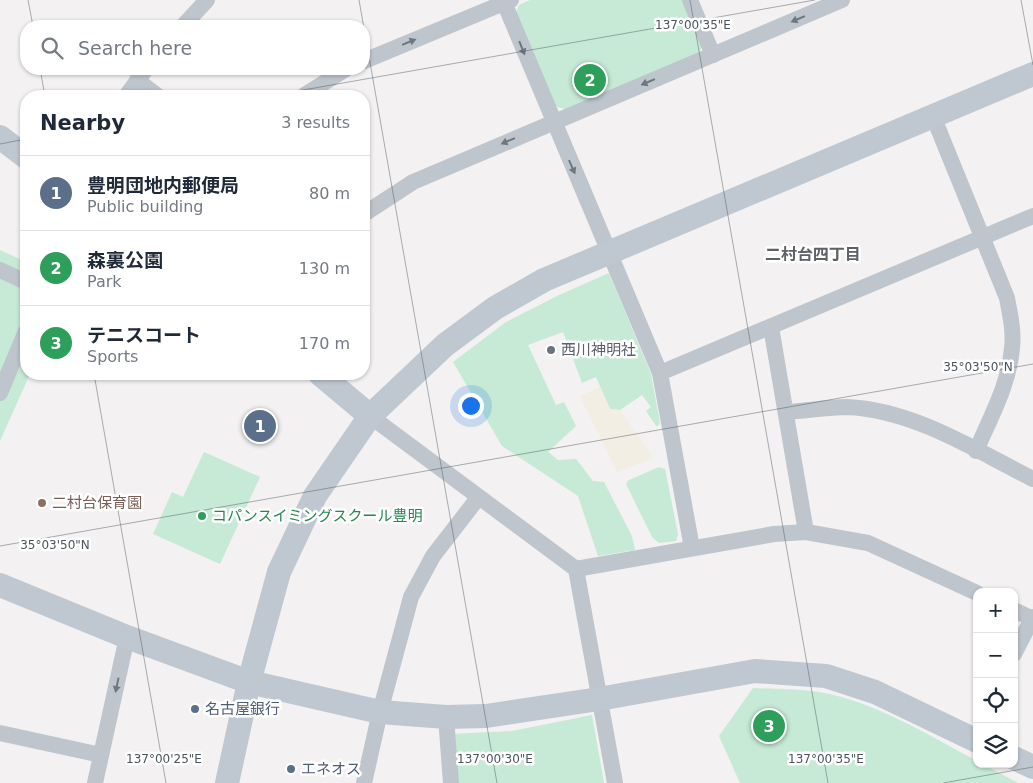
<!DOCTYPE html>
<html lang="en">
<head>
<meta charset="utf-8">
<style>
	:root { --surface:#fff; --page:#f6f6f7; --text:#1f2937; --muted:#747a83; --line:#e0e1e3; --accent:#db2777 }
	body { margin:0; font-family:"DejaVu Sans","Noto Sans JP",sans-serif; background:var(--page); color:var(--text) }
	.controls { position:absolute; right:15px; bottom:15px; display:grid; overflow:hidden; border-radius:10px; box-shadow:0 1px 4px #0004 }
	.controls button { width:45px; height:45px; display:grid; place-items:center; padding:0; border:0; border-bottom:1px solid var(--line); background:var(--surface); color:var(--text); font:25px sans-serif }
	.you { position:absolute; left:470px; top:405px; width:18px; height:18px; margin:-12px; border:4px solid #fff; border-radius:50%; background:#1a73e8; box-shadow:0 0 0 8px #1a73e833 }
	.badge { display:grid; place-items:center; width:32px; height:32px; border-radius:50%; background:var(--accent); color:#fff; font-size:16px; font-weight:700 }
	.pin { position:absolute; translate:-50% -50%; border:2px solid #fff; box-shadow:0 1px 5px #0006 }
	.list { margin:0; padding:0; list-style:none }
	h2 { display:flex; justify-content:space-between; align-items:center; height:65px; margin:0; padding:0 20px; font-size:21px }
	h2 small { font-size:16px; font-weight:400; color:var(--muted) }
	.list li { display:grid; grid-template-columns:32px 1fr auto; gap:15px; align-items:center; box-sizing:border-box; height:75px; padding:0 20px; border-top:1px solid var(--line) }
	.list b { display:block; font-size:19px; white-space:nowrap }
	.list p { margin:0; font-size:16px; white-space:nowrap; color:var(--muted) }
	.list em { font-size:16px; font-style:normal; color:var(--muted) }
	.icon { flex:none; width:28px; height:28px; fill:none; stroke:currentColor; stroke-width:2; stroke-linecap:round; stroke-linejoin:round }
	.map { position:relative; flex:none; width:1033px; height:783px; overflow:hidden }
	.search { position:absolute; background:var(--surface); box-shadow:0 1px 4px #0004; left:20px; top:20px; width:350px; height:55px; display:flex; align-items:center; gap:12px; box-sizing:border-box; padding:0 18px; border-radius:20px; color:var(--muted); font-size:19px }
	.panel { position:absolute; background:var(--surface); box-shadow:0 1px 4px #0004; left:20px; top:90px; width:350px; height:290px; border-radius:20px }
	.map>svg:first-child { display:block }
	.green { fill:#c6ead5 }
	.sand { fill:#f2eee4 }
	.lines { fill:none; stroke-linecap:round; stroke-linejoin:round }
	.street { stroke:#bec5cc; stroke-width:16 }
	.secondary { stroke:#bfc7d0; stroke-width:24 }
	.oneway { fill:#6e767e }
	.ticks { fill:none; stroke:#4b545c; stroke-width:1; stroke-opacity:0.45 }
	.worship-dot { fill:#6b7280; stroke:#fff; stroke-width:2 }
	.education-dot { fill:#8d6e63; stroke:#fff; stroke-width:2 }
	.leisure-dot { fill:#2e9e5b; stroke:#fff; stroke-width:2 }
	.service-dot { fill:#5c6f8a; stroke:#fff; stroke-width:2 }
	.labels { text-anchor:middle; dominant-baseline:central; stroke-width:5; stroke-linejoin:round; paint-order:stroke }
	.worship-label { font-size:15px; fill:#5b616d; stroke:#fff; text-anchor:start }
	.education-label { font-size:15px; fill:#785e54; stroke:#fff; text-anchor:start }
	.leisure-label { font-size:15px; fill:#27864d; stroke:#fff; text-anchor:start }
	.service-label { font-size:15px; fill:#4e5e75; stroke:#fff; text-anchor:start }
	.neighbourhood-label { font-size:16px; font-weight:bold; fill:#5e6165; stroke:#fff }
	.ticks-label { font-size:12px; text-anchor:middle; fill:#4b545c; stroke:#fff; stroke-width:5; stroke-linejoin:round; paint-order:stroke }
</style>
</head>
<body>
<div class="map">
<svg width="1033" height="783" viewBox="0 0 1033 783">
	<rect width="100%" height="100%" fill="#f3f1f1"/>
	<g class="green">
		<polygon points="530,0 684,0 703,44 699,53 565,109 554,106 516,13 519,5"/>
		<polygon points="0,250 26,262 26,374 30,374 0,441"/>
		<polygon points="609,273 651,374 660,423 657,427 646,411 651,407 642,395 620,410 610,409 596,377 582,383 563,332 528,345 556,405 564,402 576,426 548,452 558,460 576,459 593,481 604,482 632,536 635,550 598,556 578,496 502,446 453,362 506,322 559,295"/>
		<polygon points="204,452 260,477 220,564 153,534 172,492 183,497"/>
		<polygon points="659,467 665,469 678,534 676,541 659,543 652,537 626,484 629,480"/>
		<path d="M753,688c22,1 44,1 66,4 55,9 109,43 158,69v3h6l35,19h-278l-21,-47z"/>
		<polygon points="592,715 604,783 456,783 452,734 512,731"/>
	</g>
	<polygon class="sand" points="600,387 610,409 620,410 653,458 617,472 580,396"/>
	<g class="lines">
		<g class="street">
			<polyline points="503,0 660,373 692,548"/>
			<polyline points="690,0 713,55"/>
			<polyline points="183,26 207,0"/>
			<polyline points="364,61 511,0"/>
			<polyline points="137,80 158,96"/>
			<polyline points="126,96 146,69"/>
			<polyline points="303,96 346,69"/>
			<path d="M933,116l74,182c3,16 7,33 5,50 -3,37 -22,70 -36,103"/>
			<polyline points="364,214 413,182 842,0"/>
			<polyline points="0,270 26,282"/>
			<polyline points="771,327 806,532"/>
			<polyline points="660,373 1033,216"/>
			<polyline points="0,393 26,331"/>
			<path d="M786,412c20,-1 41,-5 61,-5 67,3 128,43 186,72"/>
			<polyline points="370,416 576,569 615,783"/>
			<polyline points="576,569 774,534 806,532 868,543 977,593"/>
			<polyline points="1014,610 1033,619"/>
			<polyline points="1014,654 1033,617"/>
			<polyline points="446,717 451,783"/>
			<polyline points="0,733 101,755"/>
			<polyline points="95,783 127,637"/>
			<polyline points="364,783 380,712 411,597 433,556 478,498"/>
		</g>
		<g class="secondary">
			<polyline points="0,137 26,157"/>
			<polyline points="320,374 370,416"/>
			<polyline points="0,585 127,637 249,682 380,712 446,717 486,716 599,699 755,671 826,676 875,692 977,741"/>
			<polyline points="1014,758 1033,767"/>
			<polyline points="227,783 249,682 279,572 315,496 370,416 445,345 495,308 544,280 1033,74"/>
		</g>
	</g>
	<defs><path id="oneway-solid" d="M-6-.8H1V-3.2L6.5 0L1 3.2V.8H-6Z" transform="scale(1.25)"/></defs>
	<g class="oneway">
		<use href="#oneway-solid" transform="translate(798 19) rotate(157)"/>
		<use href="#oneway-solid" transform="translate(409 42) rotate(-22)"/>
		<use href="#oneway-solid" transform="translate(522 48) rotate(68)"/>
		<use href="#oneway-solid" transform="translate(648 82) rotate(157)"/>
		<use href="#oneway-solid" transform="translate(508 141) rotate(157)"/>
		<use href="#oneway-solid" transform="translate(572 167) rotate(66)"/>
		<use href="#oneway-solid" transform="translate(117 685) rotate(102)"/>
	</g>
	<path class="ticks" d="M28,0l5,26M359,0l138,783M690,0l138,783M1021,0l12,65M40,69l5,27M269,96l546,-96M0,144l26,-5M94,374l72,409M0,546l1033,-182M943,783l90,-16"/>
	<circle class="worship-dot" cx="551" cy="350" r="5"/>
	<circle class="education-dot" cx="42" cy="503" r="5"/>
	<circle class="leisure-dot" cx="202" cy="516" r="5"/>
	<g class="service-dot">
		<circle cx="195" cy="709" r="5"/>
		<circle cx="291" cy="769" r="5"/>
	</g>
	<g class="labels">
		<g class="worship-label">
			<text x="561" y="350">西川神明社</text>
		</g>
		<g class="education-label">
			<text x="52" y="503">二村台保育園</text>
		</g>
		<g class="leisure-label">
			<text x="212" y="516">コパンスイミングスクール豊明</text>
		</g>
		<g class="service-label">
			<text x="205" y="709">名古屋銀行</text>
			<text x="301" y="769">エネオス</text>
		</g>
		<g class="neighbourhood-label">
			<text x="813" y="254">二村台四丁目</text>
		</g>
	</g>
	<g class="ticks-label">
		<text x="693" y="29">137°00'35"E</text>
		<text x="978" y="371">35°03'50"N</text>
		<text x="55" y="549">35°03'50"N</text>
		<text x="164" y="763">137°00'25"E</text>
		<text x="495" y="763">137°00'30"E</text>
		<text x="826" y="763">137°00'35"E</text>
	</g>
</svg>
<div class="controls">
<button>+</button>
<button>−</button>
<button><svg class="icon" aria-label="locate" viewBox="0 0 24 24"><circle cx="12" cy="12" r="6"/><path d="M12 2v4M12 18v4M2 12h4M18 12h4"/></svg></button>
<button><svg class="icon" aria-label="layers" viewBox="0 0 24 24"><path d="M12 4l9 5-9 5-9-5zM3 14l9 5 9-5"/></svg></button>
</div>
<div class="you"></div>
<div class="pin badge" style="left:260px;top:426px;background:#5c6f8a">1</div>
<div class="pin badge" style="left:590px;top:80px;background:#2e9e5b">2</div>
<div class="pin badge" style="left:769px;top:726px;background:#2e9e5b">3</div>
<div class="search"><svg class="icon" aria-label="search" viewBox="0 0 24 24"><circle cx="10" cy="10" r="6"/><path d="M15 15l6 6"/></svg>Search here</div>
<section class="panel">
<h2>Nearby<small>3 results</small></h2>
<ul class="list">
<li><span class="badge" style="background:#5c6f8a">1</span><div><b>豊明団地内郵便局</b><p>Public building</p></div><em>80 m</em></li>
<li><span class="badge" style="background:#2e9e5b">2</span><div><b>森裏公園</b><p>Park</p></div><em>130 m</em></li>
<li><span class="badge" style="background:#2e9e5b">3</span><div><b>テニスコート</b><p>Sports</p></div><em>170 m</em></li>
</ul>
</section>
</div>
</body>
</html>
